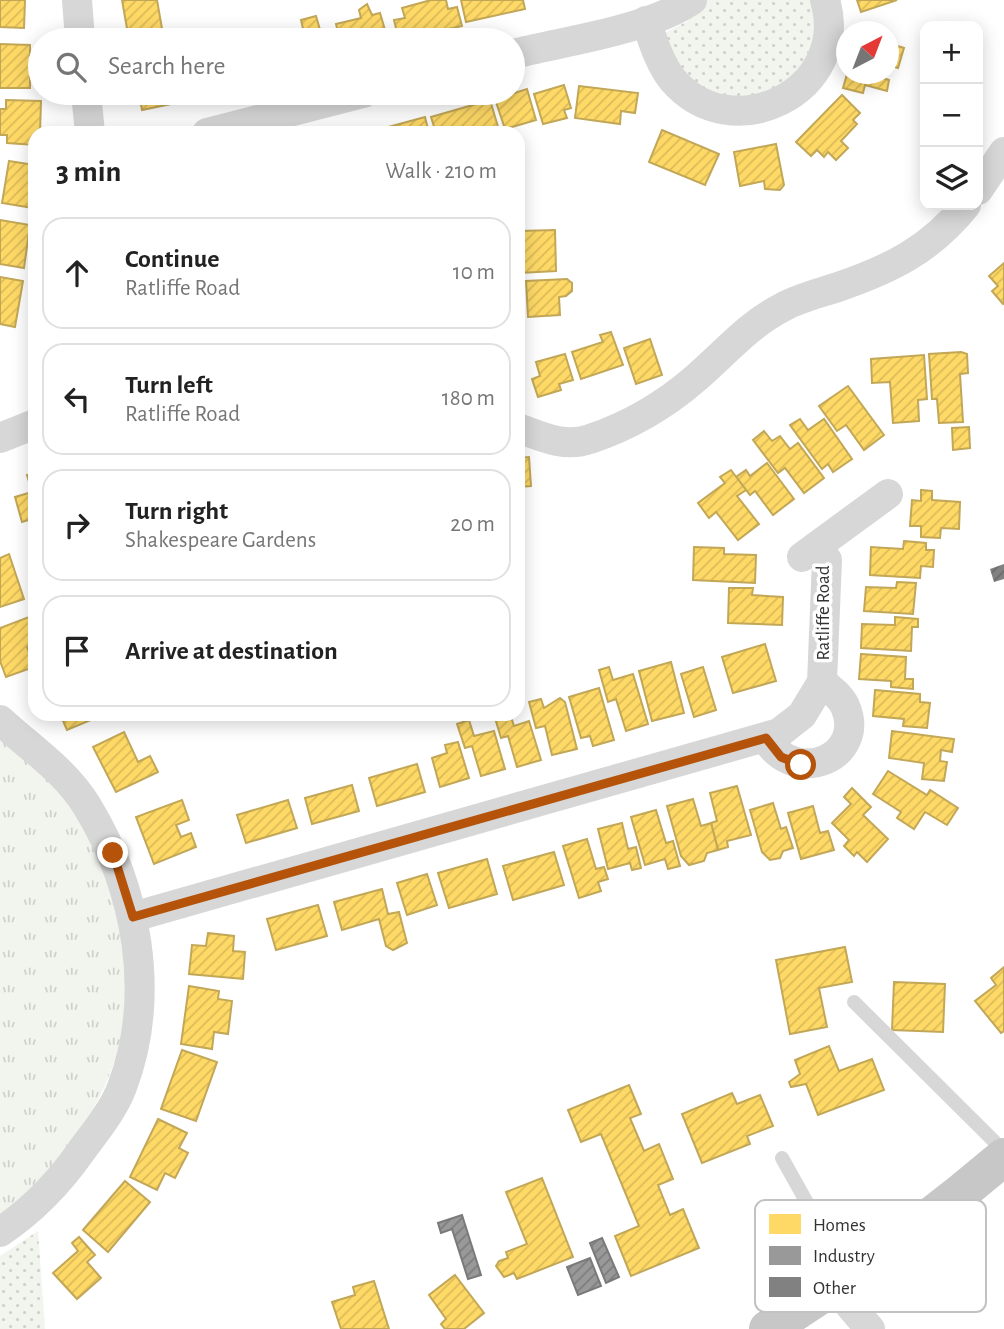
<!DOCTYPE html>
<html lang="en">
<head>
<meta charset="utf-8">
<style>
	:root { --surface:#fff; --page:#f6f6f6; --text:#222; --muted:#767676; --line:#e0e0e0 }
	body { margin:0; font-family:"Alegreya Sans",sans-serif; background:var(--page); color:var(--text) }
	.controls { position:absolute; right:21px; top:21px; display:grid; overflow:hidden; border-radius:14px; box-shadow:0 4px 18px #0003 }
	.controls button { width:63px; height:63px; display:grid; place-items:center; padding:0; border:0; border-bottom:2px solid var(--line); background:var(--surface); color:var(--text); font:35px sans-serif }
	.compass { position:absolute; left:836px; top:21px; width:63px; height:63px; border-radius:50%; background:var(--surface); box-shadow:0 4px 18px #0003; rotate:42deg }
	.stop { position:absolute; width:21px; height:21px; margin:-16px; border:5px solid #b45309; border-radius:50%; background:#fff }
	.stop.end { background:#b45309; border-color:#fff; box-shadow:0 2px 7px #0008 }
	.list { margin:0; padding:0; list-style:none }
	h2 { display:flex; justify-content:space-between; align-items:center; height:91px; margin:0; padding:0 28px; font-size:30px }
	h2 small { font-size:23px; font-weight:400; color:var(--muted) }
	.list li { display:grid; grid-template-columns:46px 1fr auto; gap:21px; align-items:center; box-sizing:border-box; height:112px; margin:0 14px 14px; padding:0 14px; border:2px solid var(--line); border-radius:21px }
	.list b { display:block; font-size:26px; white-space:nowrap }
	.list p { margin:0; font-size:23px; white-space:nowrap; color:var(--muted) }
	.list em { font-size:23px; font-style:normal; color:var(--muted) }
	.icon { flex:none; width:38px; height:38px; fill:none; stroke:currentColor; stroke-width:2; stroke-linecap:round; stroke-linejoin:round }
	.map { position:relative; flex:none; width:1004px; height:1329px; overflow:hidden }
	.search { position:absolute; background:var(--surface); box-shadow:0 4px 18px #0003; left:28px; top:28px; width:497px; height:77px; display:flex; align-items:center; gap:18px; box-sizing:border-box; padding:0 24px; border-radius:38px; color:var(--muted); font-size:26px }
	.panel { position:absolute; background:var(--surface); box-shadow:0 4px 18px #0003; left:28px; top:126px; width:497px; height:595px; border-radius:21px }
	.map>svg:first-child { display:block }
	.grass { fill:url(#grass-dots) }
	.park { fill:url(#park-tufts) }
	.homes { fill:url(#homes-hatch); stroke:#c2a757; stroke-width:2 }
	.industry { fill:url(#industry-hatch); stroke:#7a7a7a; stroke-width:2 }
	.building { fill:url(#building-hatch) }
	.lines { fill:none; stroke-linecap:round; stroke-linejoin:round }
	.service { stroke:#d7d7d7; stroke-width:14 }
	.minor { stroke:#d7d7d7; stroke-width:30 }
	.trunk { stroke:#c7c7c7; stroke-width:38 }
	.route { stroke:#b45309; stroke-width:9 }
	.labels { text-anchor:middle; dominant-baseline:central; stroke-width:7; stroke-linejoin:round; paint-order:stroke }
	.street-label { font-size:19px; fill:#333; stroke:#fff }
	.key { fill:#fff; stroke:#c2c2c2; stroke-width:2 }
	.key-label { font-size:19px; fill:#333 }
</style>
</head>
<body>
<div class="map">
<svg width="1004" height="1329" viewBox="0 0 1004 1329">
	<defs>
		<pattern id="grass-dots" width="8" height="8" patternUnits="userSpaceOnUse" patternTransform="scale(1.75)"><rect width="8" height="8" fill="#f1f5ed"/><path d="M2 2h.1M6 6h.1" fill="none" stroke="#cfd2cc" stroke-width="1.8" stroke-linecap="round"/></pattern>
		<pattern id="park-tufts" width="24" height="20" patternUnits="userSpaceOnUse" patternTransform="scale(1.75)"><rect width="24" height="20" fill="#f1f5ed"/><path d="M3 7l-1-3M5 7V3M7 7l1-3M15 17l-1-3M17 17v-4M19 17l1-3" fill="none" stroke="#cfd2cc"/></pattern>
		<pattern id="homes-hatch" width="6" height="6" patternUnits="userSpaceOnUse" patternTransform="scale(1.75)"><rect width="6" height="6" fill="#ffd966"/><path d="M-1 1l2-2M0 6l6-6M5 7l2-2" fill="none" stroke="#dbbb59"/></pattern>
		<pattern id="industry-hatch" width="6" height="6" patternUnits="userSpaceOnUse" patternTransform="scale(1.75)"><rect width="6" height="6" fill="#999"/><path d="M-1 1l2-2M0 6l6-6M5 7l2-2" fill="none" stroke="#7d7d7d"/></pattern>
		<pattern id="building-hatch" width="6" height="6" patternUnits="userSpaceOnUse" patternTransform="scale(1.75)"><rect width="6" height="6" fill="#818181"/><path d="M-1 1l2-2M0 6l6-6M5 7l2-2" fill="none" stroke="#6a6a6a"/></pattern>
	</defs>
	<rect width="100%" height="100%" fill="#fff"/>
	<g class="grass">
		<polygon points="707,0 812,0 817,41 798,80 775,96 723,102 681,74 662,34 688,21"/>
		<polygon points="38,1231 45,1329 0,1329 0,1256"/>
	</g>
	<path class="park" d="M0,734c18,15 42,31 56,49 30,41 70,125 73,176 5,100 -48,198 -129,255z"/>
	<g class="homes">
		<polygon points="0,0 25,0 24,28 0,27"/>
		<polygon points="122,0 157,0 164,40 129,40"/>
		<polygon points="431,0 446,0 448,9 457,7 462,26 399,40 394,20 405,18 402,8"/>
		<polygon points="461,0 523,0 525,9 466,22"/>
		<polygon points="857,0 897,0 861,12"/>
		<polygon points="367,4 372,15 380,13 388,40 340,40 336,24 361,18 359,10"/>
		<polygon points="316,16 323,40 278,40 304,33 301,20"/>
		<polygon points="888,43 904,48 898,68 888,65"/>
		<polygon points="0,44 30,45 30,88 0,88"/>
		<polygon points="847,74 884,74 883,78 889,80 887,91 865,85 863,93 843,88"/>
		<polygon points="564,85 571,108 564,110 567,118 543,124 534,94"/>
		<polygon points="579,86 638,93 635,113 621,111 620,124 575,118"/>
		<polygon points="527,89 536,120 505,129 495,99"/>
		<polygon points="139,93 174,93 176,103 142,110"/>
		<polygon points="842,95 860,113 853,120 857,124 841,141 848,148 836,160 828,152 824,157 817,150 811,156 796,142"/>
		<polygon points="6,100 41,101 40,133 35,133 35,145 7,143 7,135 0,135 0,109 6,109"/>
		<polygon points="490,100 499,130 490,133 436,133 431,117"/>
		<polygon points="425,117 429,133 375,133 374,131"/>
		<polygon points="662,130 719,154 705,185 649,162"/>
		<polygon points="776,144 784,185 780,190 765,189 764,181 740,186 734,152"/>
		<polygon points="9,161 35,165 33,208 2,203"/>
		<polygon points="0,220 30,225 24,268 0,264"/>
		<polygon points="555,230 556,271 520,273 519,231"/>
		<polygon points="1004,263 1004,303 1003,304 992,291 998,286 989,276"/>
		<polygon points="0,277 23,281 15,327 0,324"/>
		<polygon points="567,279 572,283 572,291 566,296 559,297 560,315 528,317 526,281"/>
		<polygon points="611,332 623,365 581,379 572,352 603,342 600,335"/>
		<polygon points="650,339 662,375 636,384 624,348"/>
		<polygon points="961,352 967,354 968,373 960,374 963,422 939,423 937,399 932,399 929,354"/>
		<polygon points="565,354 573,380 559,384 561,390 538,397 532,379 540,376 536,362"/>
		<polygon points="924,355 927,399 918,400 919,421 893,423 890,382 872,383 871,359"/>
		<polygon points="848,386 884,435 864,450 846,425 837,431 819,406"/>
		<polygon points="800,419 808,430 824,419 852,459 833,472 828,464 822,469 790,425"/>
		<polygon points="969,427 970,448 953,450 952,428"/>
		<polygon points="764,431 772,441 780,436 790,449 798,443 824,478 804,493 785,468 778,473 753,440"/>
		<polygon points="529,457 531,486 518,487 518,458"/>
		<polygon points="767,463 794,499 773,515 755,491 750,495 736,477 746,470 750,476"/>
		<polygon points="731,470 746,490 737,496 759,524 738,540 716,512 709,518 698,503 725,483 720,477"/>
		<polygon points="35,473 35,518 22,522 15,497 32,492 27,475"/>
		<polygon points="921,490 932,491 932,500 960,502 959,529 941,528 940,538 921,537 921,526 910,526 912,500 921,501"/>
		<polygon points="904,541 926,543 926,550 934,550 933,567 921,566 920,578 870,575 871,547 903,549"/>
		<polygon points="694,547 724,548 724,554 756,555 755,583 693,580"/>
		<polygon points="9,554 24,599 0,607 0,558"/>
		<polygon points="897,582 916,583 913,614 864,611 866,587 896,588"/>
		<polygon points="729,588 753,588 752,595 783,597 782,625 728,623"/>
		<polygon points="29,617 35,644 27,647 34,667 6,677 0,661 0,628"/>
		<polygon points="895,617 918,619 918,627 912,627 911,651 861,648 862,624 895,625"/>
		<polygon points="765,644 776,681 733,693 722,657"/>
		<polygon points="861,654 906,657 905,679 913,679 913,689 891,687 891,681 859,679"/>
		<polygon points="671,662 684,713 652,721 639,671"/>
		<polygon points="609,667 613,680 633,674 648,724 626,731 616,699 608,702 599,670"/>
		<polygon points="703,667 716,710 694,717 681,674"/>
		<polygon points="599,688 614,740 593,746 590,736 581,738 569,697"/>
		<polygon points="875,690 920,694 920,702 930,703 927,728 903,726 904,719 873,716"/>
		<polygon points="560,698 565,702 577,749 552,755 545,726 536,728 529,702 541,699 544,708"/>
		<polygon points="60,714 97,714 98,717 67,730"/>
		<polygon points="510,714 514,726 529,721 541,760 517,767 508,736 501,738 495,718"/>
		<polygon points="469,720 474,736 494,731 505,769 481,776 472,746 465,748 457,724"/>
		<polygon points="892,731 954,739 952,752 941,750 940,761 947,762 944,781 922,779 924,763 889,758"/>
		<polygon points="124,732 138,762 150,756 158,772 116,792 93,747"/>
		<polygon points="458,742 469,778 440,787 432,758 447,753 445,745"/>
		<polygon points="417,764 425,792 377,806 369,778"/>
		<polygon points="888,771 927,795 930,790 958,808 947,825 925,812 914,829 897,818 901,812 873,794"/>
		<polygon points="352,785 359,811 312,824 305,798"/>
		<polygon points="737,786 751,835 727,841 728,847 718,850 711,823 717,821 710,793"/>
		<polygon points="852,788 871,807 863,815 888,839 867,862 857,852 854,856 844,846 849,840 832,823 851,804 844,797"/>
		<polygon points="693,799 701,826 711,823 718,850 707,853 704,861 689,865 681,856 667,806"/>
		<polygon points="182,800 189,820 176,825 181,837 191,833 196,847 154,864 136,817"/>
		<polygon points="288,800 297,828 246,843 237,815"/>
		<polygon points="773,803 781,829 786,827 793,848 783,851 780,858 770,860 762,852 750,810"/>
		<polygon points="813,806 820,833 828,831 834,850 801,859 788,813"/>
		<polygon points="656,810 666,843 673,841 680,866 668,869 665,859 645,865 631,817"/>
		<polygon points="622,823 628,849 636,847 641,868 632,870 630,863 608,869 598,829"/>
		<polygon points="587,839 596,869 604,867 608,879 598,882 601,891 579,898 563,846"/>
		<polygon points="554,852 564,885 513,900 503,866"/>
		<polygon points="487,859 497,894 449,908 438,873"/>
		<polygon points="427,874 437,905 407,915 397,883"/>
		<polygon points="382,889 388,914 399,912 407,943 393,950 386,946 379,919 342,930 334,902"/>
		<polygon points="318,905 327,936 276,950 267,919"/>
		<polygon points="208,933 234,936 233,951 245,952 243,979 189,974 192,945 206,946"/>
		<polygon points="845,947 852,982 819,988 827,1027 790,1034 776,960"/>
		<polygon points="1004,967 1004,1031 1001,1033 975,1001 996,985 991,978"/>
		<polygon points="894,982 945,984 943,1032 892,1030"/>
		<polygon points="189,986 219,991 218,999 232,1001 228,1034 214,1032 212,1049 181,1044"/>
		<polygon points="829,1046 839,1071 872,1059 884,1090 818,1115 806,1084 791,1087 789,1082 800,1074 795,1060"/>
		<polygon points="182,1050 217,1062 196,1121 161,1109"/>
		<polygon points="629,1085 641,1114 630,1118 644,1151 659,1144 673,1179 658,1185 670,1215 683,1209 699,1248 631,1276 615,1236 639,1226 601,1134 581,1142 568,1110"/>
		<polygon points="732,1093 737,1104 760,1095 773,1126 747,1136 750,1144 702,1163 682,1114"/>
		<polygon points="158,1119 187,1133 179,1148 188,1153 175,1178 165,1173 157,1190 130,1177"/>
		<polygon points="542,1178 573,1257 517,1279 514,1273 504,1277 496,1266 499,1261 508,1258 506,1252 527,1244 506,1192"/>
		<polygon points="125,1181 150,1202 108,1252 83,1230"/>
		<polygon points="79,1237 95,1255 87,1262 101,1278 77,1299 53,1273 78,1251 72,1243"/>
		<polygon points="455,1275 484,1313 464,1329 445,1329 441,1324 446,1319 429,1295"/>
		<polygon points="374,1281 389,1329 341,1329 332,1302 355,1295 353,1287"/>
	</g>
	<g class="industry">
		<polygon points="462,1215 481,1275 468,1279 452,1229 441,1233 438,1223"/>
		<polygon points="602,1238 619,1277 606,1283 590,1243"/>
		<polygon points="590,1258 601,1286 578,1295 567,1267"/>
	</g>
	<polygon class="building" points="1004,564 1004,579 994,582 990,569"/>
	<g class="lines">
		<g class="service">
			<polyline points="854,1002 1004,1151"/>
			<polyline points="782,1158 848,1276"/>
		</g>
		<g class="minor">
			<polyline points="77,0 80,40"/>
			<path d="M646,21c7,20 13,41 26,58 60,72 180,11 153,-79"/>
			<path d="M513,54c52,-13 136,-24 179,-54"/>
			<polyline points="86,93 90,133"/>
			<polyline points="207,133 363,93"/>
			<polyline points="978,190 1004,152"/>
			<path d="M518,428c24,9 47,20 72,11 39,-13 75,-34 106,-61 29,-25 52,-53 87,-71 16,-9 37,-14 55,-20 53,-18 93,-38 128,-82"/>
			<polyline points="0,438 35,424"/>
			<polyline points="802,557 888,494"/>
			<path d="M0,720c30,28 65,50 87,86 50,82 70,189 35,281 -8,22 -26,44 -40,63 -23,33 -49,60 -82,82"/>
			<path d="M766,739c31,49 101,17 79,-33 -5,-10 -14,-17 -23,-24"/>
			<polyline points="133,917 779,733 802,715 822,682 827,560 816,547"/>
			<polyline points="835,1288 870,1329"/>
		</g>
		<path class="trunk" d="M768,1329c83,-51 162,-109 236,-172"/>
	</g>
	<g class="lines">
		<polyline class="route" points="113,853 133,917 766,738 781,757 801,765"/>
	</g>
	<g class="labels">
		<g class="street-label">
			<text transform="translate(823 613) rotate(-90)">Ratliffe Road</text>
		</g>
	</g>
	<rect x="755" y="1200" width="231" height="112" rx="10" class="key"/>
	<rect x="769" y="1214" width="32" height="20" fill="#ffd966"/>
	<rect x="769" y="1246" width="32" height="19" fill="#999"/>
	<rect x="769" y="1277" width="32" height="20" fill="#818181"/>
	<g class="key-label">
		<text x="813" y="1231">Homes</text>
		<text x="813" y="1262">Industry</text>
		<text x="813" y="1294">Other</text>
	</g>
</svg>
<div class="controls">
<button>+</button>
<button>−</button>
<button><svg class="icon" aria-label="layers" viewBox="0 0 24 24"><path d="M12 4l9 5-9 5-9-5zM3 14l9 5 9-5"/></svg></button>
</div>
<svg class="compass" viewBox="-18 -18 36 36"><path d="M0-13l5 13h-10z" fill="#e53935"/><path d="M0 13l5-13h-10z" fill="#767676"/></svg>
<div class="stop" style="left:801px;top:765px"></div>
<div class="stop end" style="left:113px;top:853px"></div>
<div class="search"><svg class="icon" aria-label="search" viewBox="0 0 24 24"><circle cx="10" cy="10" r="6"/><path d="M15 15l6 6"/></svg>Search here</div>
<section class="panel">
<h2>3 min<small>Walk · 210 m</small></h2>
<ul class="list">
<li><svg class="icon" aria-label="ahead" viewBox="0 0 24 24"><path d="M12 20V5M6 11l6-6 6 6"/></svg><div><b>Continue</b><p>Ratliffe Road</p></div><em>10 m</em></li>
<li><svg class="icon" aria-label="left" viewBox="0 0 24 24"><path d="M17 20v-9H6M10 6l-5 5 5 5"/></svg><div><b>Turn left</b><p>Ratliffe Road</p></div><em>180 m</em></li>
<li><svg class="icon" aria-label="right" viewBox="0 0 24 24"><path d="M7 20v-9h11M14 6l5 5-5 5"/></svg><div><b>Turn right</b><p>Shakespeare Gardens</p></div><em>20 m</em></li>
<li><svg class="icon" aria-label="arrive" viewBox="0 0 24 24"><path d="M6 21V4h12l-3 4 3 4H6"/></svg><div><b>Arrive at destination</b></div></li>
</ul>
</section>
</div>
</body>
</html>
